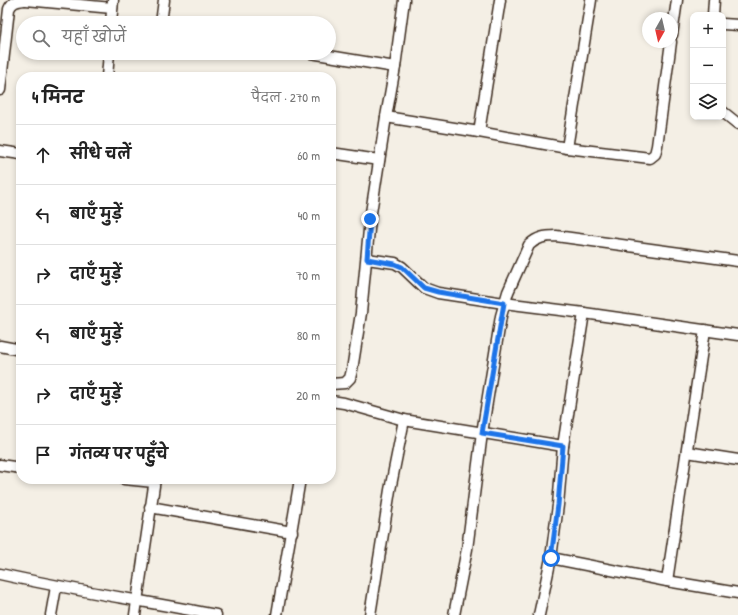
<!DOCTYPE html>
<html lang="hi">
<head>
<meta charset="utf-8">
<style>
	:root { --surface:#fff; --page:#f2f2f2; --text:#222; --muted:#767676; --line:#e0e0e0 }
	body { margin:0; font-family:"Patrick Hand","Playpen Sans Deva",sans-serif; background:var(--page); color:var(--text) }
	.controls { position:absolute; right:12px; top:12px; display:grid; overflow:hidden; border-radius:8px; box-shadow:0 2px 6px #0003 }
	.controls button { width:36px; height:36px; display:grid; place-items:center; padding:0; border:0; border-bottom:1px solid var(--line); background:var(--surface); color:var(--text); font:20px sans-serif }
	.compass { position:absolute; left:642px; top:12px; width:36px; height:36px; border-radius:50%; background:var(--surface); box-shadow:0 2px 6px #0003; rotate:188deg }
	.stop { position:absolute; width:12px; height:12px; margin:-9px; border:3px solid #1a73e8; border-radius:50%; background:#fff }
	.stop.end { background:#1a73e8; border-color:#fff; box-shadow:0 1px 4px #0008 }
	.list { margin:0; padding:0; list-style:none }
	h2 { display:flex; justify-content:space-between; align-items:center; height:52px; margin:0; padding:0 16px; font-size:17px }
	h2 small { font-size:13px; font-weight:400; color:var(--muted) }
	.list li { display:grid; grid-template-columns:26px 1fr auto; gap:12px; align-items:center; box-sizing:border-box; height:60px; padding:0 16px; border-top:1px solid var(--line) }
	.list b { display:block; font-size:15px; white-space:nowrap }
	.list em { font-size:13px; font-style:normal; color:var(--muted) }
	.icon { flex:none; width:22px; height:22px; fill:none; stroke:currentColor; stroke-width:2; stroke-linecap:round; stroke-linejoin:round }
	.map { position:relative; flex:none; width:738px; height:615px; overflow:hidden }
	.search { position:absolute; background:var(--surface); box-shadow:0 2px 6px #0003; left:16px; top:16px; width:320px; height:44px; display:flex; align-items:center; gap:10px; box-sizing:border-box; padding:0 14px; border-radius:22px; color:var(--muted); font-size:15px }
	.panel { position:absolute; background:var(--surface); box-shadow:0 2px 6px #0003; left:16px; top:72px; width:320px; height:412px; border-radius:16px }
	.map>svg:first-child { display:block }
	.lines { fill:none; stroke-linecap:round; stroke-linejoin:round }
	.minor-casing { stroke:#3b2a1e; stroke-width:13 }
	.minor { stroke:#fff; stroke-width:10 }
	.route { stroke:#1a73e8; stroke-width:5 }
</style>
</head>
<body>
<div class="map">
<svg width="738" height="615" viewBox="0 0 738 615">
	<rect width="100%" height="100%" fill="#f4efe5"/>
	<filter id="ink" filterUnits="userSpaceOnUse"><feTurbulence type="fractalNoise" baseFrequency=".025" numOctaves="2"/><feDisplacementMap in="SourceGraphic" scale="8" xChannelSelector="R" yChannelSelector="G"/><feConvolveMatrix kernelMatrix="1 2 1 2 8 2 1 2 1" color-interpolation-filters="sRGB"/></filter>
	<g filter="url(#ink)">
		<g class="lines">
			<g class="minor-casing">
				<g id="minor">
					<polyline points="26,0 112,8"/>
					<polyline points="713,15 714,0"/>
					<polyline points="111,23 113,0"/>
					<polyline points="161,23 164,0"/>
					<polyline points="723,24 738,25"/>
					<polyline points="672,35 677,0"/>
					<polyline points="311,53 395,67"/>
					<polyline points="107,77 109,53"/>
					<path d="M0,90l9,-81c3,-7 7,-8 15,-9"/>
					<polyline points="723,112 738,124"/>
					<polyline points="386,117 479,132 567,148 650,158 655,154 657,146 671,42"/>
					<polyline points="479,132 500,0"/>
					<polyline points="567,148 591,0"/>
					<polyline points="0,151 21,154"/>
					<polyline points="331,153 379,160"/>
					<polyline points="367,259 395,263 402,267 424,288 438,293 504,303 584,313 738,335"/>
					<polyline points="0,346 21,350"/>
					<polyline points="331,384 345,383 350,378 352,370 361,313 370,219 386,117 395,67 404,0"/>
					<polyline points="331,401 344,403 404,420 563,446"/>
					<polyline points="687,452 738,460"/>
					<polyline points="0,465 21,468"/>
					<polyline points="124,479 154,482"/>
					<polyline points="150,507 292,532"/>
					<polyline points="551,558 667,581 738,593"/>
					<path d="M0,574c71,16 144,27 216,41"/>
					<polyline points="667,581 705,330"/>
					<polyline points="51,615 56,587"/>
					<polyline points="135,615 155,479"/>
					<polyline points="277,615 300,479"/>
					<polyline points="370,615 390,490 404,420"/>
					<path d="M454,615l13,-66 15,-116 19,-117 7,-24 21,-47c9,-8 16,-9 27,-9l182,25"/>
					<polyline points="539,615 551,558 558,505 563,446 584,313"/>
				</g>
			</g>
			<use href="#minor" class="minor"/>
		</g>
	</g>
	<g class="lines" filter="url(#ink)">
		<polyline class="route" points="370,219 367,259 395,264 402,267 424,288 438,292 504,303 482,433 563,446 558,505 551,558"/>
	</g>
</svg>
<div class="controls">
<button>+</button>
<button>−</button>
<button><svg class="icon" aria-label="layers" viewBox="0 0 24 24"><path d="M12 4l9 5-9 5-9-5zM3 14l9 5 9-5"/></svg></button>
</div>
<svg class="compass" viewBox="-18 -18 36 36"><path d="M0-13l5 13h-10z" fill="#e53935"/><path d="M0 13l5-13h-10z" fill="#767676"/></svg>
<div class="stop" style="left:551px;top:558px"></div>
<div class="stop end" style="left:370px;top:219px"></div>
<div class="search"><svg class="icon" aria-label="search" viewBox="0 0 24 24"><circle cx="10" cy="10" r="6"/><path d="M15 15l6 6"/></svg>यहाँ खोजें</div>
<section class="panel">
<h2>4 मिनट<small>पैदल · 270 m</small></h2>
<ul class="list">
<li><svg class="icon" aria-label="ahead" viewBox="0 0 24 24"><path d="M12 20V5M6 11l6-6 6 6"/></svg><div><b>सीधे चलें</b></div><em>60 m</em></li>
<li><svg class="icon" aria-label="left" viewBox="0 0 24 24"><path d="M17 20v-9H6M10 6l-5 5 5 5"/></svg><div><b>बाएँ मुड़ें</b></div><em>40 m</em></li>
<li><svg class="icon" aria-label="right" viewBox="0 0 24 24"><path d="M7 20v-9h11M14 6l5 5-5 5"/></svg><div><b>दाएँ मुड़ें</b></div><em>70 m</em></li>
<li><svg class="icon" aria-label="left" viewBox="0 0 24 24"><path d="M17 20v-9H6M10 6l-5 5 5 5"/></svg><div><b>बाएँ मुड़ें</b></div><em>80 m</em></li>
<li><svg class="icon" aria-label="right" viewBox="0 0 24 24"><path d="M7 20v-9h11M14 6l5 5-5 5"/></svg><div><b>दाएँ मुड़ें</b></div><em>20 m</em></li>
<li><svg class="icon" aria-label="arrive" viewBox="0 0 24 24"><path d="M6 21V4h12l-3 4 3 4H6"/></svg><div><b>गंतव्य पर पहुँचे</b></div></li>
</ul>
</section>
</div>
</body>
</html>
